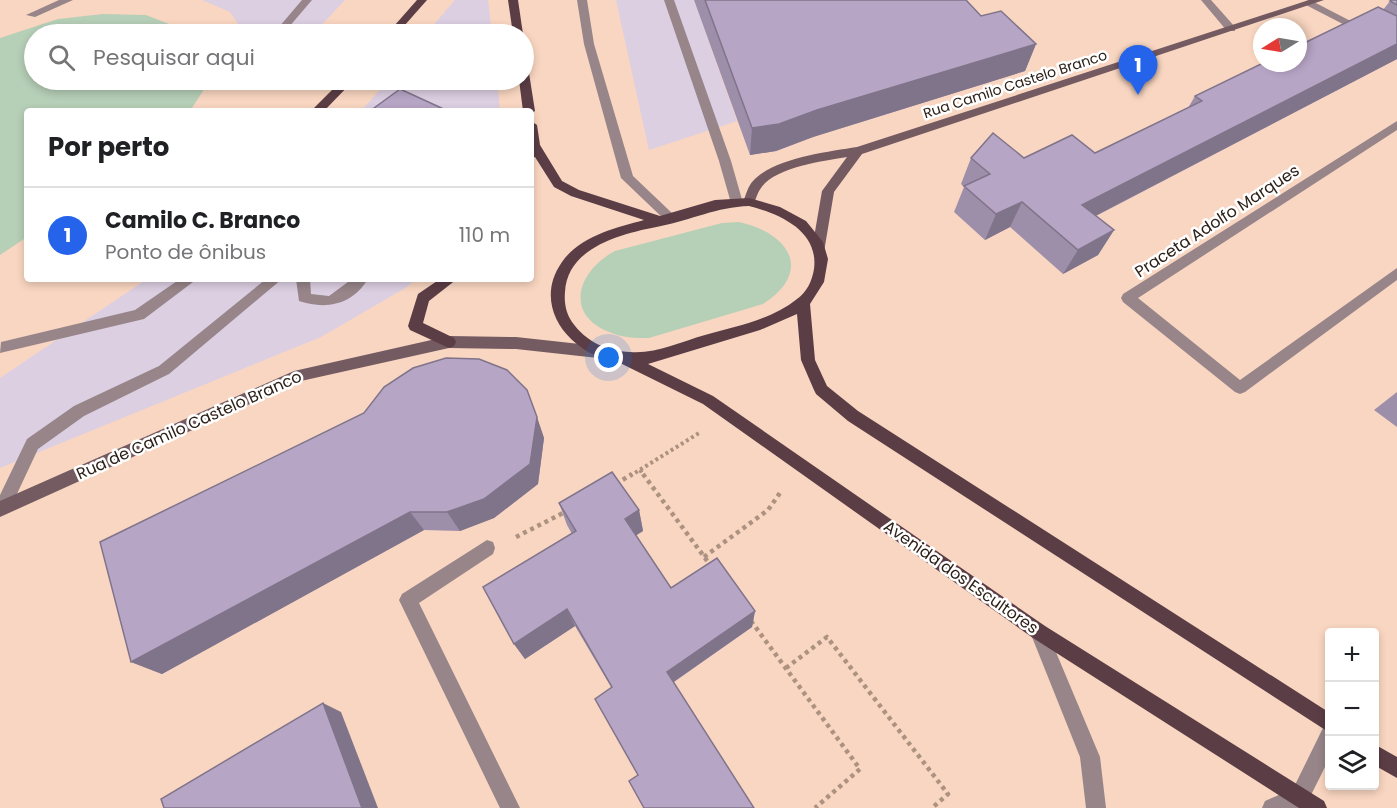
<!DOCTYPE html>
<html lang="pt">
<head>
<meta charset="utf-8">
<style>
	:root { --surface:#fff; --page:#f6f6f6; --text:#202124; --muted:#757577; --line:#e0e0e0; --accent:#2563eb }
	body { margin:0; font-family:Poppins,sans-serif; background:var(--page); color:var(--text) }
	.controls { position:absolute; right:18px; bottom:18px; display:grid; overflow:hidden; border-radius:6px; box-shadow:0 3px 9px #0003 }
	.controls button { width:54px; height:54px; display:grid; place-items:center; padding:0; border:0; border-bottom:2px solid var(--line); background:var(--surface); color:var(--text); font:30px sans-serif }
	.compass { position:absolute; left:1253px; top:18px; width:54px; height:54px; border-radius:50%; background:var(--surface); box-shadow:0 3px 9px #0003; rotate:259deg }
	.you { position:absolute; left:609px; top:358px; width:21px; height:21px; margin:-15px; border:4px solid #fff; border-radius:50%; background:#1a73e8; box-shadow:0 0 0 9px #1a73e833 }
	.badge { display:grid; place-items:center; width:39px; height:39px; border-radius:50%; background:var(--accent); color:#fff; font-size:20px; font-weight:700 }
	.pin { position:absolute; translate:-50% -50px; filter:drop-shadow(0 2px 3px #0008) }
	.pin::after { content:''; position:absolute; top:32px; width:21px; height:18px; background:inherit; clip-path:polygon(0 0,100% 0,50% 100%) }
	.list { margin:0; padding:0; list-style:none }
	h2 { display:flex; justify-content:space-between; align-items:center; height:78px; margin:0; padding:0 24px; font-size:26px }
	h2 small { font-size:20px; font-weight:400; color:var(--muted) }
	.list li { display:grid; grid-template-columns:39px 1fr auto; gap:18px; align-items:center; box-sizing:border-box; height:96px; padding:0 24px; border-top:2px solid var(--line) }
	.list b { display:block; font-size:22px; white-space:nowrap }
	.list p { margin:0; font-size:20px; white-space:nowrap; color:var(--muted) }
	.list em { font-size:20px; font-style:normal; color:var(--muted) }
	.icon { flex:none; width:33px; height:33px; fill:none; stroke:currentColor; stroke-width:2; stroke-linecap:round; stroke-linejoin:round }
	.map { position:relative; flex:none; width:1397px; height:808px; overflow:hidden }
	.search { position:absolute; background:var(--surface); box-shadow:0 3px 9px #0003; left:24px; top:24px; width:510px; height:66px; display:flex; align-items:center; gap:15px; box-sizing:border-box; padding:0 21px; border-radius:33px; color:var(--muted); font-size:22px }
	.panel { position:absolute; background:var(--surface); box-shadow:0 3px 9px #0003; left:24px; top:108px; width:510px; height:174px; border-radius:6px }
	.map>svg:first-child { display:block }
	.commercial { fill:#dccfe2 }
	.green { fill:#b6cfb7 }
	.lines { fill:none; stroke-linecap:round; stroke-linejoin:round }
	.path-far1 { stroke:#ad9282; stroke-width:4; stroke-dasharray:3 3; stroke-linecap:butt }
	.path { stroke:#ad9282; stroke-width:4.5; stroke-dasharray:4 4; stroke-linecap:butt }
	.lane { fill:#978589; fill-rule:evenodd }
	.street { fill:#978589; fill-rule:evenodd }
	.secondary { fill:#745a61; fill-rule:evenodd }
	.primary { fill:#5b3d45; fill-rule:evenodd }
	.wall { fill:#9d8ea9 }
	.shaded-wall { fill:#80748a }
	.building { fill:#b7a5c5; stroke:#80748a; stroke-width:1.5 }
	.labels { text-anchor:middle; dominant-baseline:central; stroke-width:5; stroke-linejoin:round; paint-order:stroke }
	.far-street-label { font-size:14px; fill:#2d2018; stroke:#fff }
	.street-label { font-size:16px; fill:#2d2018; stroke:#fff }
</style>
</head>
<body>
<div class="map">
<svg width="1397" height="808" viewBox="0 0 1397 808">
	<rect width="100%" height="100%" fill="#f9d6c1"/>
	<g class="commercial">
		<polygon points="202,0 345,0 313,34 245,34 230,12"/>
		<polygon points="455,0 488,0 492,34 426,34"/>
		<polygon points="616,0 694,0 737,121 649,150"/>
		<polygon points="389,80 497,80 500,111 361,111"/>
		<polygon points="147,279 416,279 407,287 321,337 0,468 0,378"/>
	</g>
	<g class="green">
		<polygon points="103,14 146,15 187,31 190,34 34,34 34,80 204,80 203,91 190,111 27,111 27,237 0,255 0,38 58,19"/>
		<path d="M739,222c50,11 75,49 24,82l-114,34c-13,0 -25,0 -37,-5 -49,-17 -35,-62 3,-82l107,-28z"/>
	</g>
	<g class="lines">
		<g class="path-far1">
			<polyline points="640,470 644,476"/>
			<polyline points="630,476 699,433"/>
		</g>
		<g class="path">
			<polyline points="643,474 711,566"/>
			<polyline points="616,484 632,474"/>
			<polyline points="516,537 565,512"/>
			<polyline points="704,557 768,510 782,490"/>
			<polyline points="751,621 860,769 815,808"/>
			<polyline points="786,668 827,637 948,794 932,808"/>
		</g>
		<g class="lane">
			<polygon points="59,0 73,0 35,17 26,15"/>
			<polygon points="302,0 312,0 283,34 273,34"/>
			<polygon points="577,0 587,0 594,44 633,176 674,215 676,218 674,221 666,221 621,178 584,44"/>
			<polygon points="664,0 674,0 731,161 743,203 741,206 733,206 731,203 719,161"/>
			<polygon points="237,80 249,80 242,88 238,89 232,86"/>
			<polygon points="180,279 197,279 144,319 0,353 1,342 135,310"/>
			<polygon points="266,279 282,279 169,374 84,416 38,449 8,513 0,515 0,495 27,439 74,406 159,366"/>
			<path d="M296,279h14l1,15 18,2 23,-17h16c-16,26 -42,31 -69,22z"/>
			<polygon points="487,540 493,542 495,548 493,554 419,603 520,808 500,808 399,600 402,594"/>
		</g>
		<g class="street">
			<polygon points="1201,0 1211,0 1235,27 1235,31 1227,31"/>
			<polygon points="1310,0 1397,45 1397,52 1306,5 1306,1"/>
			<polygon points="1397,121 1397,130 1138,298 1240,380 1397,268 1397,280 1245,392 1240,394 1235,392 1123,302 1121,298 1123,294"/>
			<polygon points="1039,623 1045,626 1100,757 1106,808 1086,808 1080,757 1030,632 1033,626"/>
			<polygon points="1330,726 1330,757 1310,797 1309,808 1262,808 1265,801 1293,789 1323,728"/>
		</g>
		<g class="secondary">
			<path d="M1309,0h15l-462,154 -28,38 -10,60 -5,2 -7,-5 10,-58 25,-34c-23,4 -72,10 -86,31 -4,5 -5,12 -8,17l-4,1 -6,-4c3,-7 5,-16 10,-21 21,-23 74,-29 104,-34z"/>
			<polygon points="449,336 516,337 598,346 603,348 605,352 603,356 598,358 516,349 449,348 301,381 0,517 0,501 294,371"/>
		</g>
		<g class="primary">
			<polygon points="417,0 427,0 397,34 387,34"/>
			<polygon points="508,0 518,0 523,34 513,34"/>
			<polygon points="524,70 529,73 535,111 531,114 531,111 523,111 519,80 524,80"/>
			<polygon points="342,80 354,80 324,111 311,111"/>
			<path d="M531,121l6,4 3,20 22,36 17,9 81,26 55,-16 34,-2 31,9 26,14 17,21 5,17 -4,23 -14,22 5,56 12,26 31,25 472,302v20l-482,-312 -32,-27 -2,-4 -13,-30 -4,-46 -37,16 -112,34 65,32 332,230 279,175 3,7h-28l-266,-170 -330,-234 -85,-42c-46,-6 -88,-55 -56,-100 18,-26 53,-34 82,-42l-73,-24 -17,-9 -19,-30 -4,1zM749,206c31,8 70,25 65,63 -2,12 -7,23 -17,30 -26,21 -61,27 -92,36 -25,7 -49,19 -75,17 -23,-1 -44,-10 -58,-30 -6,-9 -8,-19 -7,-30 2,-46 60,-59 96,-66 30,-6 56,-19 88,-20z"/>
			<polygon points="440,279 457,279 429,301 423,323 454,338 456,342 454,346 449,348 410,330 408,326 418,294"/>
			<polygon points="1374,744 1397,757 1397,778 1374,765"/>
		</g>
	</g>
	<g class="wall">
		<polygon points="694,0 966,0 981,16 1036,44 1025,71 813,137 776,151 750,155"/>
		<polygon points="1397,0 1397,59 1096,216 1114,230 1098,255 1063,274 1010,227 985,240 954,212 964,187 961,184 971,158 1024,158 1095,153 1188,108 1195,96 1383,10 1390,1"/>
		<polygon points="527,390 544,438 538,484 494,518 460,531 424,530 162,674 131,662 364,413"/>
		<polygon points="1397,392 1397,427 1374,410"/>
		<polygon points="559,503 639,510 643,531 636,535 671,588 755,611 752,627 674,682 638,775 611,687 575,626 525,659 514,644 572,534 567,525"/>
	</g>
	<g class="shaded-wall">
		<polygon points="1036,44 1025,71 813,137 776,151 750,155 752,128"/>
		<polygon points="1397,44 1397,59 1068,230 1082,205"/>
		<polygon points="1022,202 1010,227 985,240 996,214"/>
		<polygon points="1114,230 1098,255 1063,274 1078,250"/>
		<polygon points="537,417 544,438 538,484 494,518 460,531 447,512"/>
		<polygon points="639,510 643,531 629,540 625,519"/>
		<polygon points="410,512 424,530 162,674 131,662"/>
		<polygon points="567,609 575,626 525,659 514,644"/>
		<polygon points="755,611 752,627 669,685 667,672"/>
		<polygon points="323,703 341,712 378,808 362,808"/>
	</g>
	<g class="building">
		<polygon points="705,0 966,0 981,16 1001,11 1036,44 817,110 779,124 752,128"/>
		<polygon points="1392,0 1397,0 1397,5 1390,1"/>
		<polygon points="1378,7 1397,16 1397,44 1082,205 1114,230 1078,250 1022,202 996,214 964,186 990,174 971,158 993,133 1024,158 1072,135 1095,153 1202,101 1195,96 1263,63 1298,63 1298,46"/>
		<polygon points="400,89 448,111 370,111"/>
		<polygon points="446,358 479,359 507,370 527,390 537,417 530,464 484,499 447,512 410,512 131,662 100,542 364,413 384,387 413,368"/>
		<polygon points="612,472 639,510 625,519 671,588 717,558 755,611 667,672 754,808 644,808 629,781 638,775 595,699 612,687 567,609 514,644 483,587 576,531 559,503"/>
		<polygon points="323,703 362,808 164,808 161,799"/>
	</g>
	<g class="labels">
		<g class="far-street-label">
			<text transform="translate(1015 84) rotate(-18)">Rua Camilo Castelo Branco</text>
		</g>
		<g class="street-label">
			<text transform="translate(1217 221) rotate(-33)">Praceta Adolfo Marques</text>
			<text transform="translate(189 425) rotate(-24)">Rua de Camilo Castelo Branco</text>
			<text transform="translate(961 577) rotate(35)">Avenida dos Escultores</text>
		</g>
	</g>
</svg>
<div class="controls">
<button>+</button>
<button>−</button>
<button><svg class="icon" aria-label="layers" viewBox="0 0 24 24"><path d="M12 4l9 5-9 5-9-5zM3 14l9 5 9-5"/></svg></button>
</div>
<svg class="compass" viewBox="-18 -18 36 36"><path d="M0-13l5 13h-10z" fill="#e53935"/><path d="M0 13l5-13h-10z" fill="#757577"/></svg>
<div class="you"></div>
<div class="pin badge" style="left:1138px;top:95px">1</div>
<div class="search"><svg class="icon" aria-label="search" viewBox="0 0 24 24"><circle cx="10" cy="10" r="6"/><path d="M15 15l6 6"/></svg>Pesquisar aqui</div>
<section class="panel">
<h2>Por perto<small></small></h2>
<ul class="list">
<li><span class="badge">1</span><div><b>Camilo C. Branco</b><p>Ponto de ônibus</p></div><em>110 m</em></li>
</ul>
</section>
</div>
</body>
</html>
